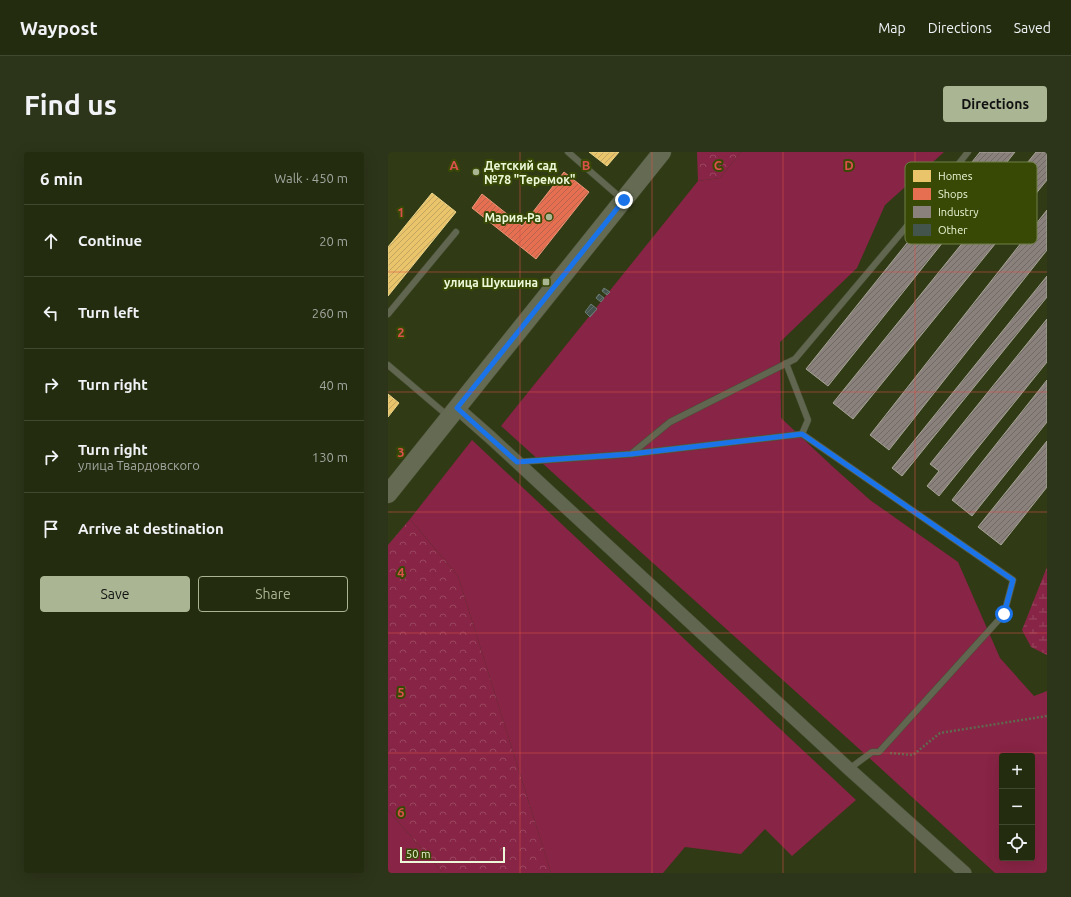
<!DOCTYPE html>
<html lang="en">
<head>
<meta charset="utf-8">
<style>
	:root { --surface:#242c10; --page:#2c3419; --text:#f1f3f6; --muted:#a3a79f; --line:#414830; --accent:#aab693 }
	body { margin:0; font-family:Ubuntu,sans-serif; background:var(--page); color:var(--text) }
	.controls { position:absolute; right:12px; bottom:12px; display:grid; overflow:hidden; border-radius:4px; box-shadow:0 4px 16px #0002 }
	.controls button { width:36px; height:36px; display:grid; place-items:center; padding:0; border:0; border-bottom:1px solid var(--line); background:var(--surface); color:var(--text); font:20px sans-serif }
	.scale { position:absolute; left:12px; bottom:10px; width:105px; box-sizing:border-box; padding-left:4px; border:2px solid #ecf8d7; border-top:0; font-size:11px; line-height:14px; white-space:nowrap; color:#ecf8d7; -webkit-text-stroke:3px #384906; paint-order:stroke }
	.stop { position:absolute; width:12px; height:12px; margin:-9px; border:3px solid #1a73e8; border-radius:50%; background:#fff }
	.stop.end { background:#1a73e8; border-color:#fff; box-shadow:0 1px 4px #0008 }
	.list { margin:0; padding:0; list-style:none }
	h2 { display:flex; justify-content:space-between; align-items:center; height:52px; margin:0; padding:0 16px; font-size:17px }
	h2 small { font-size:13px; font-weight:400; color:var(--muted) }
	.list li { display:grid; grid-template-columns:26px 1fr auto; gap:12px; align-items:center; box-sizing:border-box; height:72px; padding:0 16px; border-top:1px solid var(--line) }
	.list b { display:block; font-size:15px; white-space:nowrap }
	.list p { margin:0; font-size:13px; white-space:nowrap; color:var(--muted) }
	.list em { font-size:13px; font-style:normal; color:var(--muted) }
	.actions { display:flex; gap:8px; padding:12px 16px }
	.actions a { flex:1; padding:9px 0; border:1px solid var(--accent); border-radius:4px; text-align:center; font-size:14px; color:var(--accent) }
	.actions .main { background:var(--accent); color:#111 }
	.icon { flex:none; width:22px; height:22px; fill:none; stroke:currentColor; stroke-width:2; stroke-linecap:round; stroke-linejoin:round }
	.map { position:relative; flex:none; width:659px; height:721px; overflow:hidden; border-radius:4px }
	header { display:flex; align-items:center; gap:24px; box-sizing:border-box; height:56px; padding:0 20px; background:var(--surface); border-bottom:1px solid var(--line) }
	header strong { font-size:19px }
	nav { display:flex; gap:22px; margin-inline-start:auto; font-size:14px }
	.intro { display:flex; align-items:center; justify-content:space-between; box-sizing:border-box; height:96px; padding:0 24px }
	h1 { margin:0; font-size:28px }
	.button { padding:10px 18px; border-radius:4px; background:var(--accent); color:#111; font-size:14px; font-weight:700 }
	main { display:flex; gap:24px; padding:0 24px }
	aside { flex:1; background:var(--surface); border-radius:4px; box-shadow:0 4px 16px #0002 }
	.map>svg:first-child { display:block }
	.green { fill:#882445; fill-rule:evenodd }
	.forest { fill:url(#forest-crowns) }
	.wetland { fill:url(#wetland-marsh) }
	.homes { fill:url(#homes-hatch); stroke:#ead48b }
	.shops { fill:url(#shops-hatch); stroke:#e89879 }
	.industry { fill:url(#industry-hatch); stroke:#a7a597 }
	.building { fill:url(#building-hatch); stroke:#6c7b74 }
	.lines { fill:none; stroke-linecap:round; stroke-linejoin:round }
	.lane-casing { stroke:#485035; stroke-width:7 }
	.street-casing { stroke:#485035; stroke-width:14 }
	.secondary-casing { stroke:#485035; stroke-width:19 }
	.path { stroke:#616850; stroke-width:2.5; stroke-dasharray:2 2; stroke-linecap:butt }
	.lane { stroke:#60664f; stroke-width:6 }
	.street { stroke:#60664f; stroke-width:13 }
	.secondary { stroke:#646b52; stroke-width:18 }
	.route { stroke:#1a73e8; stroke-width:5 }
	.grid { fill:none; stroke:#da524b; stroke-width:1; stroke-opacity:0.55 }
	.poi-dot { fill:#aab693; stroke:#384906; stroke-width:1.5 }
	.labels { text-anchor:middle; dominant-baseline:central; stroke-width:4; stroke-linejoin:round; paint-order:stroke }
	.poi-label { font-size:12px; font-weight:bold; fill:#ecf8d7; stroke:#384906; text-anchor:end }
	.key { fill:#384906; stroke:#6e7e45; stroke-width:1 }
	.key-label { font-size:11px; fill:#ecf8d7 }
	.grid-label { font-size:13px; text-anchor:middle; font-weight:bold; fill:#da524b; stroke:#384906; stroke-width:4; stroke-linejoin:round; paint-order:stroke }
</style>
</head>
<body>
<header>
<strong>Waypost</strong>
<nav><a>Map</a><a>Directions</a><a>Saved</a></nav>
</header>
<div class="intro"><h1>Find us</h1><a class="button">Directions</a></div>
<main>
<aside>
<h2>6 min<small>Walk · 450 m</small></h2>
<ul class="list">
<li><svg class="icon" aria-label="ahead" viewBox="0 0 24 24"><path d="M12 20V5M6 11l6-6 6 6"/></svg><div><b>Continue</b></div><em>20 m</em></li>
<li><svg class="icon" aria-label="left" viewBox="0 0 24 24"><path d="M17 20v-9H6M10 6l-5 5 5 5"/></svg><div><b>Turn left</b></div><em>260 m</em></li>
<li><svg class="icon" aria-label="right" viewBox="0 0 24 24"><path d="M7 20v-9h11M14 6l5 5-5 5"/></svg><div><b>Turn right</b></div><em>40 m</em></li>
<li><svg class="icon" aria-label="right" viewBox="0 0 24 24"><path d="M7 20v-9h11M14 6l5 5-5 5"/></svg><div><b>Turn right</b><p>улица Твардовского</p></div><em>130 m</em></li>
<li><svg class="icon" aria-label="arrive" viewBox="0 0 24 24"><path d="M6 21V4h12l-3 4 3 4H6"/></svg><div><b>Arrive at destination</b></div></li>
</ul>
<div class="actions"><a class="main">Save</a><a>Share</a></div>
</aside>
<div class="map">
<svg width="659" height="721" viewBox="0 0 659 721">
	<defs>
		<pattern id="forest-crowns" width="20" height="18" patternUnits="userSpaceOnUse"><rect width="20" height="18" fill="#882445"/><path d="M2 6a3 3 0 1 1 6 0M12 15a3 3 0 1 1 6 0" fill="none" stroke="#99455f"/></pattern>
		<pattern id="wetland-marsh" width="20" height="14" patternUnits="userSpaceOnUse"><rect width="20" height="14" fill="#882445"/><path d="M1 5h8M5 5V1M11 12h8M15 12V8" fill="none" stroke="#99455f"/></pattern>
		<pattern id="homes-hatch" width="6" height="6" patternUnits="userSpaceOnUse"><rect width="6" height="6" fill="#e9c46a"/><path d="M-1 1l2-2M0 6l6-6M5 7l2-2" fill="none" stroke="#c0a660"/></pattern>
		<pattern id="shops-hatch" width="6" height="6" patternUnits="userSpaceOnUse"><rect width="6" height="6" fill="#e76f51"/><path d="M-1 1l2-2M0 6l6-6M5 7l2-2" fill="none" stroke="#b7644c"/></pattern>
		<pattern id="industry-hatch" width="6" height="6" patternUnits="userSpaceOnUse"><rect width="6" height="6" fill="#8a817c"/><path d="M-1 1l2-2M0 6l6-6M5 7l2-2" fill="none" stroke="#6f6b64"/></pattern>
		<pattern id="building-hatch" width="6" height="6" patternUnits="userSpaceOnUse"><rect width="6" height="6" fill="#43544d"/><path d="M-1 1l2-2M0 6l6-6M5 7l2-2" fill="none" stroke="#5e6d66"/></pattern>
	</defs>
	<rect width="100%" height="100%" fill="#303a15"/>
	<g class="green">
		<path d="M353,0h203l-59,53 -28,63 -77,74 1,76 51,48 38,34 88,62 42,96 34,38 13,-5v182h-52l-118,-108 -376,-339 197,-245 22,-3zM614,604h30v102h-30z"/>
		<polygon points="84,288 468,648 404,704 377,677 353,702 297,695 275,721 163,721 70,424 22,367"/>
		<polygon points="0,658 55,721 0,721"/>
	</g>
	<g class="forest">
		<polygon points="309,0 353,0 332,26 310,29"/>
		<polygon points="22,367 70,424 163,721 55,721 0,658 0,393"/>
	</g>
	<polygon class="wetland" points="659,415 659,503 643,495 634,478"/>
	<g class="homes">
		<polygon points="201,0 231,0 219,14"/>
		<polygon points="44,41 68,60 0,144 0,95"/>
		<polygon points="0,242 11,251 0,265"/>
	</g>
	<polygon class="shops" points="176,20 201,40 148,107 84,56 94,42 134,74"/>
	<g class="industry">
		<polygon points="592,0 627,0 440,234 418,217"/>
		<polygon points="648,0 659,0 659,28 465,267 445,251"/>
		<polygon points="659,58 659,98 501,298 482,283"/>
		<polygon points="659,124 659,145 514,324 504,316"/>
		<polygon points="659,167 659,210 551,344 539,334 551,319 542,312"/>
		<polygon points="659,228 659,270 584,364 564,348"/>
		<polygon points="659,289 659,335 613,393 590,375"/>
	</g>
	<g class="building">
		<polygon points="216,136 222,140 219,143 214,139"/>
		<polygon points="211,142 216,146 213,150 208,146"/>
		<polygon points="203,152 209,157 202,165 197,160"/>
	</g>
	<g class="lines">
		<g class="lane-casing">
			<g id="lane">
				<polyline points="180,0 234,47"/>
				<polyline points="0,162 68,80"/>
				<polyline points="398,211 420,268 414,282"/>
				<polyline points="0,213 60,264"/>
				<polyline points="243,302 282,270 407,207 557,29 580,0"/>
				<polyline points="130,310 243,302 414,282 625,428 616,462 491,600 484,600 461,617"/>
			</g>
		</g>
		<g class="street-casing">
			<polyline id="street" points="69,256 102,285 461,617 577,721"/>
		</g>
		<g class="secondary-casing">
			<polyline id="secondary" points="0,342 274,0"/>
		</g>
		<polyline class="path" points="502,601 525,603 552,581 659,564"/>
		<use href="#lane" class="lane"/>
		<use href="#street" class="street"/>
		<use href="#secondary" class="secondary"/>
	</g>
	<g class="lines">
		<polyline class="route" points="236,48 69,256 129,310 243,302 414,282 625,428 616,462"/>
	</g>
	<path class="grid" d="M132,0v721M264,0v721M395,0v721M527,0v721M0,120h659M0,240h659M0,360h659M0,481h659M0,601h659"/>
	<g class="poi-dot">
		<circle cx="88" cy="20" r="4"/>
		<circle cx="161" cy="65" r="4"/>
		<rect x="154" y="126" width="8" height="8" rx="2"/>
	</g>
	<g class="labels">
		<g class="poi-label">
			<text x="96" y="13" text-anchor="start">Детский сад<tspan x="96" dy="14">№78 "Теремок"</tspan></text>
			<text x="153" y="65">Мария-Ра</text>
			<text x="150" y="130">улица Шукшина</text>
		</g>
	</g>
	<rect x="517" y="10" width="132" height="82" rx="6" class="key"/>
	<rect x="525" y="18" width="18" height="12" fill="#e9c46a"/>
	<rect x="525" y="36" width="18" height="12" fill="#e76f51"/>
	<rect x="525" y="54" width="18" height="12" fill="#8a817c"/>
	<rect x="525" y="72" width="18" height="12" fill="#43544d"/>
	<g class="key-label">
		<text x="550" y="28">Homes</text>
		<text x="550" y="46">Shops</text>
		<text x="550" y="64">Industry</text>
		<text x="550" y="82">Other</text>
	</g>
	<g class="grid-label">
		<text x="66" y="18">A</text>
		<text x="198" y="18">B</text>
		<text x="330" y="18">C</text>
		<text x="461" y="18">D</text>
		<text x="13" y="65">1</text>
		<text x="13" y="185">2</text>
		<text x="13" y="305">3</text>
		<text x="13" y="425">4</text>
		<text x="13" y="545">5</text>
		<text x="13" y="665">6</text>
	</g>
</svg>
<div class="controls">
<button>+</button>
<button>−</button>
<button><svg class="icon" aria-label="locate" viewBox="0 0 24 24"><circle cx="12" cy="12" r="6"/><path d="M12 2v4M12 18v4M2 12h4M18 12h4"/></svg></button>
</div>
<div class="scale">50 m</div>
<div class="stop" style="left:616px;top:462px"></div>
<div class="stop end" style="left:236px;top:48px"></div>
</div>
</main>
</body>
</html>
